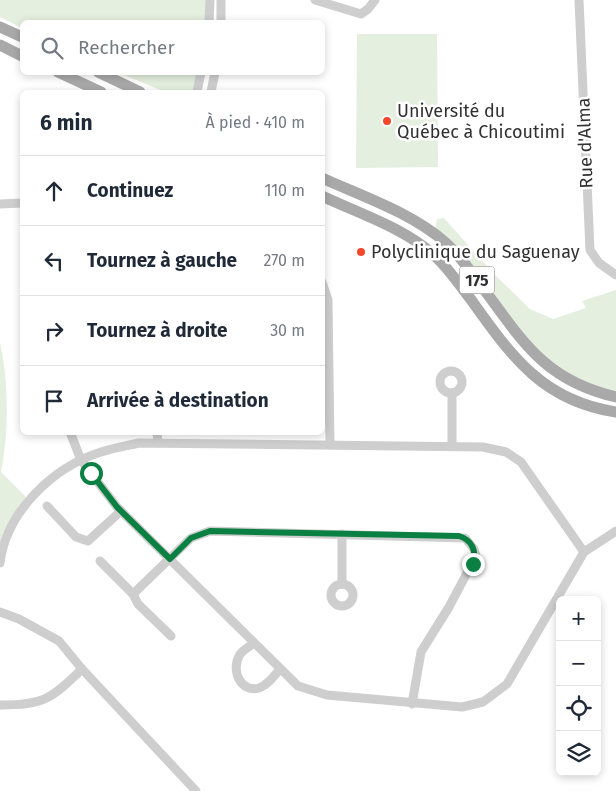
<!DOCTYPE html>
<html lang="fr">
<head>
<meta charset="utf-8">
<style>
	:root { --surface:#fff; --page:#f6f6f7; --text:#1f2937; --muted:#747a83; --line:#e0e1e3 }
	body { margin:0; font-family:"Fira Sans",sans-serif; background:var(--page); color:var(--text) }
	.controls { position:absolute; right:15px; bottom:15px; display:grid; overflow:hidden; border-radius:8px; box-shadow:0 2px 8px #0003 }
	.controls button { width:45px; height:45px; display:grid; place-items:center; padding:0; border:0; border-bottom:1px solid var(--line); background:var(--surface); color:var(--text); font:25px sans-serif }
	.stop { position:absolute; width:15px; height:15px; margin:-11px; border:4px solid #0b8043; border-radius:50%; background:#fff }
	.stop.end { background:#0b8043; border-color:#fff; box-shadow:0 1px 5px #0008 }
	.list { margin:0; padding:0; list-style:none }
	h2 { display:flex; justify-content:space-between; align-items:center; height:65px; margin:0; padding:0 20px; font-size:21px }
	h2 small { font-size:16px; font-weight:400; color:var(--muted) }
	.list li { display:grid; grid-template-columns:32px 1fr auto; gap:15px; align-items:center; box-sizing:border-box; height:70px; padding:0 20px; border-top:1px solid var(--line) }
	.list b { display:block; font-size:19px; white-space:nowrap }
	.list em { font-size:16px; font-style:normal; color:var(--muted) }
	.icon { flex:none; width:28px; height:28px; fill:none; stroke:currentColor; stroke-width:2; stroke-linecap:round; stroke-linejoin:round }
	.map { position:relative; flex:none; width:616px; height:791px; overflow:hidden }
	.search { position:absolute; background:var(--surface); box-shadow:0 2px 8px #0003; left:20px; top:20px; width:305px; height:55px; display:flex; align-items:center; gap:12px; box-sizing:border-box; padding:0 18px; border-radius:8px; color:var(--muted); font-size:19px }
	.panel { position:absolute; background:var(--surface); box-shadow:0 2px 8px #0003; left:20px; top:90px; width:305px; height:345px; border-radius:8px }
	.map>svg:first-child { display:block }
	.green { fill:#e4efdf }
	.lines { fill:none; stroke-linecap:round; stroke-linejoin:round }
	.minor { stroke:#cecece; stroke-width:9 }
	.major { stroke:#a9a9a9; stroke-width:11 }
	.route { stroke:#0b8043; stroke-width:6 }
	.poi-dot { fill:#f2472a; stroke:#fff; stroke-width:2 }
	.labels { text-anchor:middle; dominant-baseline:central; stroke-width:5; stroke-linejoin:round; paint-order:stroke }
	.shield { fill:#fff; stroke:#6f6f6f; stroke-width:1 }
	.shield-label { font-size:16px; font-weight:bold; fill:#313131 }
	.poi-label { font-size:18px; fill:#313131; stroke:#fff; text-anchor:start }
	.street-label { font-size:18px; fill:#313131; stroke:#fff }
</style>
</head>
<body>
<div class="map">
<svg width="616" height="791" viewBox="0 0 616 791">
	<rect width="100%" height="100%" fill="#fff"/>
	<g class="green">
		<polygon points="0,0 210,0 209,22 22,22 22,28 0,17"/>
		<polygon points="357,34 437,34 438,167 356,168"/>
		<polygon points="119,73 201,73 197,92 165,92"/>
		<polygon points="444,218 493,273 530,309 553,319 586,308 582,301 616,290 616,397 553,371 434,234 437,219"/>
		<path d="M0,342c9,42 9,89 1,130l27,27 -28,64z"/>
	</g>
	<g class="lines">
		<g class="minor">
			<polyline points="221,0 221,22"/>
			<polyline points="315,0 361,14 368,9 375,0"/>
			<polyline points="579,0 590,250 599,263 616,275"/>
			<polyline points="209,22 210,0"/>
			<polyline points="197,92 201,72"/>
			<polyline points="211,92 215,72"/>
			<polyline points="0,204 22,203"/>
			<polyline points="322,282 328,300 330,445"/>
			<circle cx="451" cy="382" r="11"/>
			<polyline points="452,393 452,446"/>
			<polyline points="70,432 81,460 117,507 298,686 327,695 462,707 483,702 507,684 584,552 616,531"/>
			<polyline points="157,432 158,443"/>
			<polyline points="47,506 76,537 88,541 121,511"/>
			<polyline points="342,534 342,584"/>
			<polyline points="100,561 133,594 191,538 210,531 465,538 474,549 476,556 449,607 421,652 412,704"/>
			<path d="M0,563c6,-51 53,-96 101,-111 12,-4 25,-6 38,-9l344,4 23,5 15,10 63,90"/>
			<circle cx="342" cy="595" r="11"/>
			<polyline points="133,594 138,604 171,636"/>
			<polyline points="0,612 19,619 59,641 82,669 196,791"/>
			<path d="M254,643c-5,4 -13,8 -15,13 -8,15 2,37 20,32 9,-3 15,-12 21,-19"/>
			<path d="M0,705c44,0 51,-6 82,-36"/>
		</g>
		<g class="major">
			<polyline points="0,27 22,37"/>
			<polyline points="0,45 22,56"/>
			<polyline points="58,72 101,92"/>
			<polyline points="98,72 140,92"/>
			<path d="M322,178c42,19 90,35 124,65 13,12 24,27 34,41 42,56 63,96 136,113"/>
			<path d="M322,196c38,18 83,32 114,61 14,13 24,29 36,44 40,56 71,100 144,111"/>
		</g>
	</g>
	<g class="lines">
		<path class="route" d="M91,473l26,34 53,52 21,-21 19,-7 249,5c13,4 18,15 14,28"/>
	</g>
	<g class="poi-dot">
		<circle cx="387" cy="121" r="5"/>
		<circle cx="361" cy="252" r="5"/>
	</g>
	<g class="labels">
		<rect class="shield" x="459.5" y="266.5" width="35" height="27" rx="4"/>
		<g class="shield-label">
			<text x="477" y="280">175</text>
		</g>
		<g class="poi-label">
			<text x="397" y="111">Université du<tspan x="397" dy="21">Québec à Chicoutimi</tspan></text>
			<text x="371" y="252">Polyclinique du Saguenay</text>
		</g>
		<g class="street-label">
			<text transform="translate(585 143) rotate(-92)">Rue d'Alma</text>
		</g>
	</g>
</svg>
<div class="controls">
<button>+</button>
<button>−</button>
<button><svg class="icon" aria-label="locate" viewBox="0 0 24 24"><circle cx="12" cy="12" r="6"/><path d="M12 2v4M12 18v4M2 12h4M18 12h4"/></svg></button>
<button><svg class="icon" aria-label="layers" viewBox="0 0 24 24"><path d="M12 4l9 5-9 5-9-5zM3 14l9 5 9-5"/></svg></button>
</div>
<div class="stop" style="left:91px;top:473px"></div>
<div class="stop end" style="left:473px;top:564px"></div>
<div class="search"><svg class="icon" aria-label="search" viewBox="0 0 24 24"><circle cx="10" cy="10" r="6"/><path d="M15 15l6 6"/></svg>Rechercher</div>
<section class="panel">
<h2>6 min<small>À pied · 410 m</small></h2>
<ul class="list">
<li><svg class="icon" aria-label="ahead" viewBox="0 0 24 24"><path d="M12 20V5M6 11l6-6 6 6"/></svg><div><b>Continuez</b></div><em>110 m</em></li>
<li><svg class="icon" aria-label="left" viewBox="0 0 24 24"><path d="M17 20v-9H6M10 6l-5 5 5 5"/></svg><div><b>Tournez à gauche</b></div><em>270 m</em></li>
<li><svg class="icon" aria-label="right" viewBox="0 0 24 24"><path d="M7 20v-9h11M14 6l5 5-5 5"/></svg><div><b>Tournez à droite</b></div><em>30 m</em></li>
<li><svg class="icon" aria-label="arrive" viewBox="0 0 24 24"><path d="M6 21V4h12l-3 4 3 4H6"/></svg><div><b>Arrivée à destination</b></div></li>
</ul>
</section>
</div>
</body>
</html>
